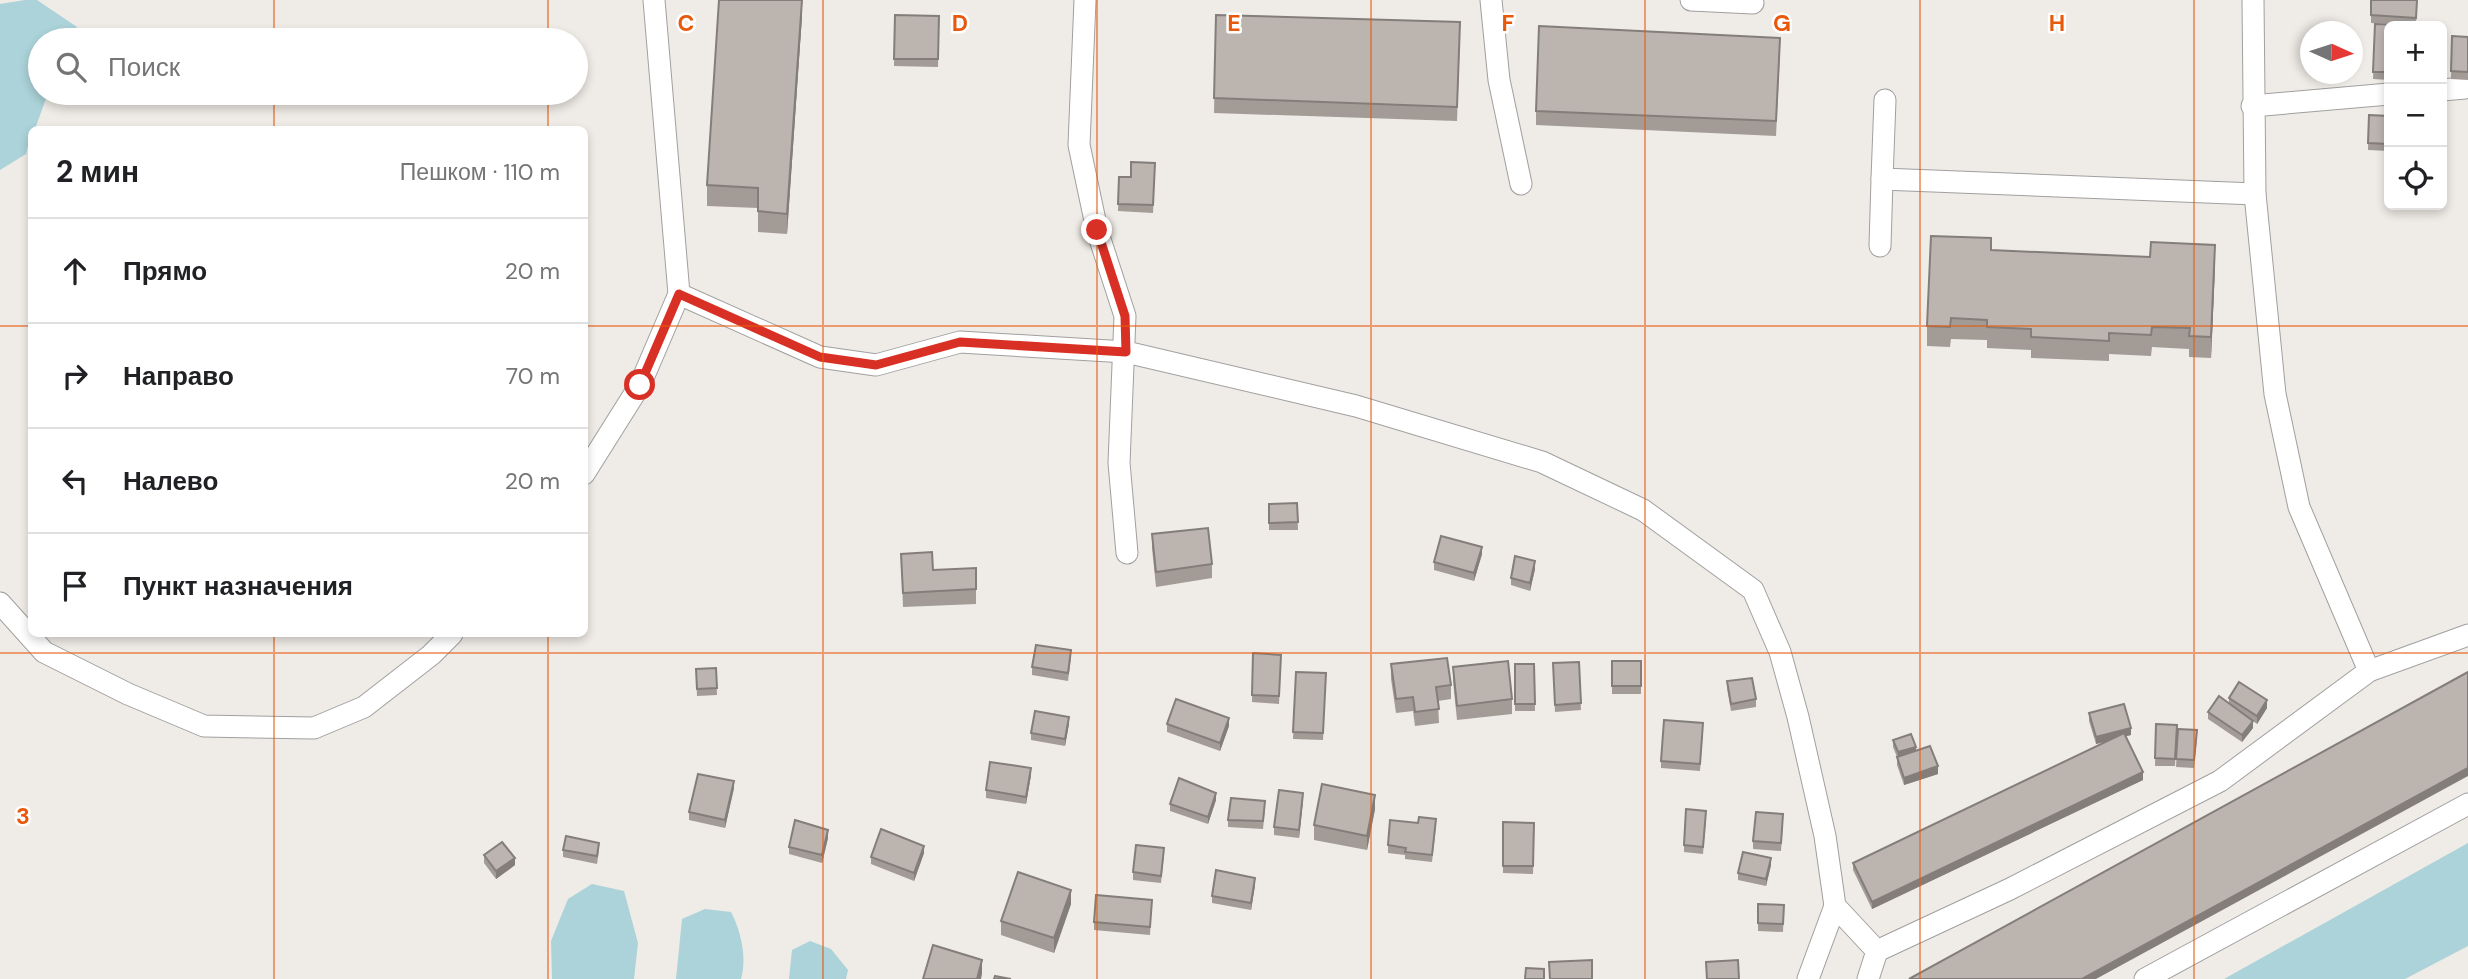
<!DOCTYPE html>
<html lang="ru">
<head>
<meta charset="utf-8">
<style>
	:root { --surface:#fff; --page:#f6f6f6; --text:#202124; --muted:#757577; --line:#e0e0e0 }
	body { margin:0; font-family:"DM Sans",sans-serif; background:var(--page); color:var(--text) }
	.controls { position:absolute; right:21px; top:21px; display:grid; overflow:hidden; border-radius:10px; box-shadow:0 4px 10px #0003 }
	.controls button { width:63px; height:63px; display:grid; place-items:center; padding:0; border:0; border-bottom:2px solid var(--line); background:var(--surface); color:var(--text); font:35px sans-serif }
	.compass { position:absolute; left:2300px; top:21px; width:63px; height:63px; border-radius:50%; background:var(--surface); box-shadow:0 4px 10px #0003; rotate:93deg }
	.stop { position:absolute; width:21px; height:21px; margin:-16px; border:5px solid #d93025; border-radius:50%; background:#fff }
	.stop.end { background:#d93025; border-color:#fff; box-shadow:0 2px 7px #0008 }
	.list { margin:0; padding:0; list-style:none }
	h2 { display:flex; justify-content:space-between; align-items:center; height:91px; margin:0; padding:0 28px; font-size:30px }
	h2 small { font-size:23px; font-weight:400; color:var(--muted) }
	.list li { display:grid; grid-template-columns:46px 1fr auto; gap:21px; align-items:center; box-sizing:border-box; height:105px; padding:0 28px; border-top:2px solid var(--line) }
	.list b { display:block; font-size:26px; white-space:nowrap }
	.list em { font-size:23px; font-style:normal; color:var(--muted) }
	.icon { flex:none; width:38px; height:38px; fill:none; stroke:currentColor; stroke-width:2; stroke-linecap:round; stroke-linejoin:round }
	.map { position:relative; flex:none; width:2468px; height:979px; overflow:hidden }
	.search { position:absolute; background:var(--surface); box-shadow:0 4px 10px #0003; left:28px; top:28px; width:560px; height:77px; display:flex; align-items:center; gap:18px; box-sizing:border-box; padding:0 24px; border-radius:38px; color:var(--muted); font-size:26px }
	.panel { position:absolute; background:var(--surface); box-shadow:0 4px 10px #0003; left:28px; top:126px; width:560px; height:511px; border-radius:10px }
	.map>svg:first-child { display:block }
	.water { fill:#abd3d9 }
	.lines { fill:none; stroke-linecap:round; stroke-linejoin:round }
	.lane-casing { stroke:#a0a0a0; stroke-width:23 }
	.lane { stroke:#fff; stroke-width:21 }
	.wall { fill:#a29b96 }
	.shaded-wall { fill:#847e7a }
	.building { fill:#bcb4af; stroke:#847e7a; stroke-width:2 }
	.route { stroke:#d93025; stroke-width:9 }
	.grid { fill:none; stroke:#e8590c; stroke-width:2; stroke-opacity:0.55 }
	.grid-label { font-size:23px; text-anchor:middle; font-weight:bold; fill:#e8590c; stroke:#fff; stroke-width:5; stroke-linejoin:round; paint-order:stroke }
</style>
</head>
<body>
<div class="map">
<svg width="2468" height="979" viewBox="0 0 2468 979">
	<rect width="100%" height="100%" fill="#efebe6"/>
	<g class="water">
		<polygon points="25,0 37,0 77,27 71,40 40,40 40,93 48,93 35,129 32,130 26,154 0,170 0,4"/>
		<polygon points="2468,843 2468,946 2405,979 2224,979"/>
		<polygon points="592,884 624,891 638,943 634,979 552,979 551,941 568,899"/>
		<path d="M705,909l26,3c10,19 16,46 10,67h-65l6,-60z"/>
		<polygon points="810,941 831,949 848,970 846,979 789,979 792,950"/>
	</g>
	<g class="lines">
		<g class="lane-casing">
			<g id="lane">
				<polyline points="654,0 679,294 820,357 876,365 960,342 1126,352 1356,406 1542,462 1643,510 1753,590 1780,652 1798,717 1825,836 1835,906 1877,951 2010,889 2220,781 2369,671 2468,635"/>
				<polyline points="1085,0 1079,145 1097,230 1125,316 1119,463 1127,553"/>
				<polyline points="1491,0 1499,80 1521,184"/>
				<polyline points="1691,0 1753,3"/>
				<polyline points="2253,0 2255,194 2275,394 2299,507 2369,671"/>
				<polyline points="2442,90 2465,88"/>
				<polyline points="1885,100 1882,179 2255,194"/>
				<polyline points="2252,106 2389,94"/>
				<polyline points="1880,246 1882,179"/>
				<polyline points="584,474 640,385 679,294"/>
				<polyline points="0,603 44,652 128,694 204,726 314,728 364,707 431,655 452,634"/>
				<polyline points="1808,979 1835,906"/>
				<polyline points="1868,979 1877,951"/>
				<polyline points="2145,979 2468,804"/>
			</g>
		</g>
		<use href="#lane" class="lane"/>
	</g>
	<g class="wall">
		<polygon points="2371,0 2417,0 2416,25 2371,23"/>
		<polygon points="895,15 939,16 938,67 894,66"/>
		<polygon points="1216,15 1460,36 1457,121 1214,113"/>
		<polygon points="802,16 787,234 758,232 758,208 707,206 707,185"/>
		<polygon points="2375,24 2389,26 2389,80 2373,79"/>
		<polygon points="2452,36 2468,37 2468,80 2451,79"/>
		<polygon points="1780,52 1776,136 1536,125 1536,111"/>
		<polygon points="2369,115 2389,116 2389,151 2368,150"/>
		<polygon points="1155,163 1153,213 1118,211 1119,177 1131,177"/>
		<polygon points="1991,250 2215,266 2211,358 2189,357 2189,349 2152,347 2151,356 2109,354 2109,361 2031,358 2031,350 1987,348 1987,340 1951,339 1950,347 1927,346 1927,326"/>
		<polygon points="1297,503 1298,530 1269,530 1269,504"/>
		<polygon points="1152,534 1212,564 1212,578 1156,587 1152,548"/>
		<polygon points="901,554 933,570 976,589 976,604 903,607"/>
		<polygon points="1482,554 1474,581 1434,570 1434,562"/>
		<polygon points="1535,569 1530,591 1511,585 1511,578"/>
		<polygon points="1253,653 1281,655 1279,704 1252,702"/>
		<polygon points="1071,658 1068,681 1032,675 1032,667"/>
		<rect x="1612" y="661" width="29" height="33"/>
		<polygon points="1579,662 1581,710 1555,712 1553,663"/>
		<polygon points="1391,664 1451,685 1451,699 1438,701 1439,723 1415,726 1413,711 1396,713 1391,679"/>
		<polygon points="1515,664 1534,664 1535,711 1515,711"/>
		<polygon points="1453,667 1512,699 1512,714 1457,720 1453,681"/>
		<polygon points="716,668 717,695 697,696 696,669"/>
		<polygon points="1296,672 1326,673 1323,740 1293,739"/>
		<polygon points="1727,681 1756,699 1756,707 1731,711 1727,688"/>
		<polygon points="2229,698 2267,708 2257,724 2253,721 2253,728 2242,742 2208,719 2208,712 2229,703"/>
		<polygon points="2089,713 2131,735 2126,736 2143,780 1872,909 1853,870 1853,863 2105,742 2096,744 2089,721"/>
		<polygon points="1069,724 1065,746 1031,740 1031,733"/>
		<polygon points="1167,724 1229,726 1220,751 1167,732"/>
		<polygon points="2156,724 2177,725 2175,766 2155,766"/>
		<polygon points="2178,729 2197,738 2194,768 2176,767"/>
		<polygon points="1703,731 1700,771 1661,768 1661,761"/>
		<polygon points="1893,740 1916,751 1938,774 1904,785 1897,765 1897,757 1893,747"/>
		<polygon points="1031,775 1026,804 986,798 986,790"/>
		<polygon points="734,788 725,828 689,820 689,812"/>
		<polygon points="1216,800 1208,824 1170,811 1170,804"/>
		<polygon points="1303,800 1299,838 1274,835 1274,827"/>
		<polygon points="1265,808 1263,829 1228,827 1228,820"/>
		<polygon points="1375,809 1367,850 1314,840 1314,825"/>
		<polygon points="1706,819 1703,854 1684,852 1684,845"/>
		<polygon points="1503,822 1534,823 1533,874 1503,873"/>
		<polygon points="1783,822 1781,851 1753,849 1753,841"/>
		<polygon points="1436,826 1432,862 1405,859 1405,855 1388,853 1388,845"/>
		<polygon points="828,838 822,863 789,854 789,847"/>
		<polygon points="563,850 599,850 597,864 563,857"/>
		<polygon points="924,853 914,881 871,864 871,857"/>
		<polygon points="484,855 515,865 496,879 484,863"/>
		<polygon points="1164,855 1161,883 1133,880 1133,872"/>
		<polygon points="1771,865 1766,886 1738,880 1738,873"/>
		<polygon points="1255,885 1251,910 1212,903 1212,896"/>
		<polygon points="1152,900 1150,935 1094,930 1094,922"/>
		<polygon points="1071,904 1054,953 1001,935 1001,921"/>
		<polygon points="1758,904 1784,905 1783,932 1758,931"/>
	</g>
	<g class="shaded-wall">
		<polygon points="802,0 802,16 787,234 787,214"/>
		<polygon points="2215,245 2215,266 2211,358 2211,337"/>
		<polygon points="1482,547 1482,554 1474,581 1474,573"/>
		<polygon points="1535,561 1535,569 1530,591 1530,583"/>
		<polygon points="2267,700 2267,708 2257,724 2257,716"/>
		<polygon points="1069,717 1069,724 1065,746 1065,739"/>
		<polygon points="1229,718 1229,726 1220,751 1220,743"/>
		<polygon points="2253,721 2253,728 2242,742 2242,735"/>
		<polygon points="2131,728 2131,735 2096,744 2096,737"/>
		<polygon points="1916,747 1916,754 1898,760 1898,752"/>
		<polygon points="1938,766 1938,774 1904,785 1904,778"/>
		<polygon points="1031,768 1031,775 1026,804 1026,797"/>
		<polygon points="2468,768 2468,776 2096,979 2082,979"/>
		<polygon points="2143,772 2143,780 1872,909 1872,902"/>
		<polygon points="734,781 734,788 725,828 725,820"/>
		<polygon points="1216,793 1216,800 1208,824 1208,817"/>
		<polygon points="1303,793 1303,800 1299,838 1299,830"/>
		<polygon points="1375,795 1375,809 1367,850 1367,836"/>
		<polygon points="828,830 828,838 822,863 822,855"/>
		<polygon points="924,846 924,853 914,881 914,873"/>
		<polygon points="515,858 515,865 496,879 496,871"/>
		<polygon points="1771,858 1771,865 1766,886 1766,879"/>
		<polygon points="1255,878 1255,885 1251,910 1251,903"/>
		<polygon points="1071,890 1071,904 1054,953 1054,938"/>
		<polygon points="982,960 982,974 981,979 977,979"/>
	</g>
	<g class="building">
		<polygon points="719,0 802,0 787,214 758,211 758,188 707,185"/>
		<polygon points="2371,0 2417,0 2416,18 2371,15"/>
		<polygon points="895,15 939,16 938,59 894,59"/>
		<polygon points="1216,15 1460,22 1457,107 1214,98"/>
		<polygon points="2375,24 2400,25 2400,26 2389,26 2389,72 2373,72"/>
		<polygon points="1539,26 1780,38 1776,121 1536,111"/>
		<polygon points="2452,36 2468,37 2468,72 2451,71"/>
		<polygon points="2369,115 2389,116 2389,144 2368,143"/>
		<polygon points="1131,162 1155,163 1153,205 1118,204 1119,177 1131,177"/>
		<polygon points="1931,236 1991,238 1991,250 2150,257 2151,242 2215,245 2211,337 2189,336 2190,328 2152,327 2151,335 2109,333 2109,341 2031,337 2031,329 1987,327 1987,320 1951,318 1950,327 1927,326"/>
		<polygon points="1297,503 1298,522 1269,523 1269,504"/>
		<polygon points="1208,528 1212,564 1156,572 1152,534"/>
		<polygon points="1441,536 1482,547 1474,573 1434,562"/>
		<polygon points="932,552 933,570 976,568 976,589 903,593 901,554"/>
		<polygon points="1515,556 1535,561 1530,583 1511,578"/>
		<polygon points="1036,645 1071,650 1068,673 1032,667"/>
		<polygon points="1253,653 1281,655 1279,696 1252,695"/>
		<polygon points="1447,658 1451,685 1436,687 1439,709 1415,712 1413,697 1396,699 1391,664"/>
		<polygon points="1508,661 1512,699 1457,706 1453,667"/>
		<rect x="1612" y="661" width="29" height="25"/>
		<polygon points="1579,662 1581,703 1555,705 1553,663"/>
		<polygon points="1515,664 1534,664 1535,704 1515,704"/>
		<polygon points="716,668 717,688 697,689 696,669"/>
		<polygon points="1296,672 1326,673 1323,733 1293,732"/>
		<polygon points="2468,672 2468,768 2082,979 1909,979"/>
		<polygon points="1752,678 1756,699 1731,704 1727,681"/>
		<polygon points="2239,682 2267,700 2257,716 2229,698"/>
		<polygon points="2219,696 2253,721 2242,735 2208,712"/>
		<polygon points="1176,699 1229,718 1220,743 1167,724"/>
		<polygon points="2124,704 2131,728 2096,737 2089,713"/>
		<polygon points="1035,711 1069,717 1065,739 1031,733"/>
		<polygon points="1664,720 1703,723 1700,764 1661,761"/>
		<polygon points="2156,724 2177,725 2175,759 2155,758"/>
		<polygon points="2178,729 2197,730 2194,760 2176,759"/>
		<polygon points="2124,733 2143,772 1872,902 1853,863"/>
		<polygon points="1911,734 1916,747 1898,752 1893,740"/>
		<polygon points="1930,746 1938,766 1904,778 1897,757"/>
		<polygon points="990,762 1031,768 1026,797 986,790"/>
		<polygon points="698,774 734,781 725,820 689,812"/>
		<polygon points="1179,778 1216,793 1208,817 1170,804"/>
		<polygon points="1322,784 1375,795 1367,836 1314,825"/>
		<polygon points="1279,790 1303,793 1299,830 1274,827"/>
		<polygon points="1231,798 1265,801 1263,821 1228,820"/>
		<polygon points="1686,809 1706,811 1703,847 1684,845"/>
		<polygon points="1756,812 1783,814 1781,843 1753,841"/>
		<polygon points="1419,817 1436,819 1432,855 1405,852 1406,848 1388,845 1390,820 1418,823"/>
		<polygon points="795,820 828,830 822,855 789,847"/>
		<polygon points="1503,822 1534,823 1533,866 1503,866"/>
		<polygon points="881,829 924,846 914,873 871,857"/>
		<polygon points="566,836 599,843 597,856 563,850"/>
		<polygon points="502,842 515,858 496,871 484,855"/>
		<polygon points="1136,845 1164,848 1161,876 1133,872"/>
		<polygon points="1743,852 1771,858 1766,879 1738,873"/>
		<polygon points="1216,870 1255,878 1251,903 1212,896"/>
		<polygon points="1018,872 1071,890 1054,938 1001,921"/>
		<polygon points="1096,895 1152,900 1150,927 1094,922"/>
		<polygon points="1758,904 1784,905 1783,924 1758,923"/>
		<polygon points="933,945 982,960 977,979 923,979"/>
		<polygon points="1592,960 1592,979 1550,979 1549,962"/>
		<polygon points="1738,960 1739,979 1707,979 1706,962"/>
		<polygon points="1526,968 1544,969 1544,979 1525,979"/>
		<polygon points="995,976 1011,979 994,979"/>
	</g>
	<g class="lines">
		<polyline class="route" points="640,385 679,294 820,357 876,365 960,342 1126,352 1125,316 1097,230"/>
	</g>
	<path class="grid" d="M274,0v40M548,0v40M823,0v979M1097,0v979M1371,0v979M1645,0v979M1920,0v979M2194,0v979M274,93v37M548,93v37M0,326h32M584,326h1884M274,634v345M548,634v345M0,653h2468"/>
	<g class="grid-label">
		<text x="686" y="31">C</text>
		<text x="960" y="31">D</text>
		<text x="1234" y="31">E</text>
		<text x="1508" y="31">F</text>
		<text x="1782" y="31">G</text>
		<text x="2057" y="31">H</text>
		<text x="23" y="824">3</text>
	</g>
</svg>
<div class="controls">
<button>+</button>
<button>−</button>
<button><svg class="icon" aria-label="locate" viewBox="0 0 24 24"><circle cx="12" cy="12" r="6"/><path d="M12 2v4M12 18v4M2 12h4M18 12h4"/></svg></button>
</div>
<svg class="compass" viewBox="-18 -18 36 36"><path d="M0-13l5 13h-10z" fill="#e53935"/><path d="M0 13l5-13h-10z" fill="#757577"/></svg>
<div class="stop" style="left:640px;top:385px"></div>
<div class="stop end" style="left:1097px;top:230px"></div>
<div class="search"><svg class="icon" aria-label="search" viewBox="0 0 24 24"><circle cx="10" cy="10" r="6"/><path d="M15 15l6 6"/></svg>Поиск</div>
<section class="panel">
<h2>2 мин<small>Пешком · 110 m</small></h2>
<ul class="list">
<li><svg class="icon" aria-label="ahead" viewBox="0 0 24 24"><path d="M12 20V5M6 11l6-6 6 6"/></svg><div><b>Прямо</b></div><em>20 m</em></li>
<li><svg class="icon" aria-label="right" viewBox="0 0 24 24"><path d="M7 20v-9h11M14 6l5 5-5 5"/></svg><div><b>Направо</b></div><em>70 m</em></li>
<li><svg class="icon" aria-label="left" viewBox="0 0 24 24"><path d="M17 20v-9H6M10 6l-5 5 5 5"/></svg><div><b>Налево</b></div><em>20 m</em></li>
<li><svg class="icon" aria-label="arrive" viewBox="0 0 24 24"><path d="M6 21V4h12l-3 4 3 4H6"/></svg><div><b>Пункт назначения</b></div></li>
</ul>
</section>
</div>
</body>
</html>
